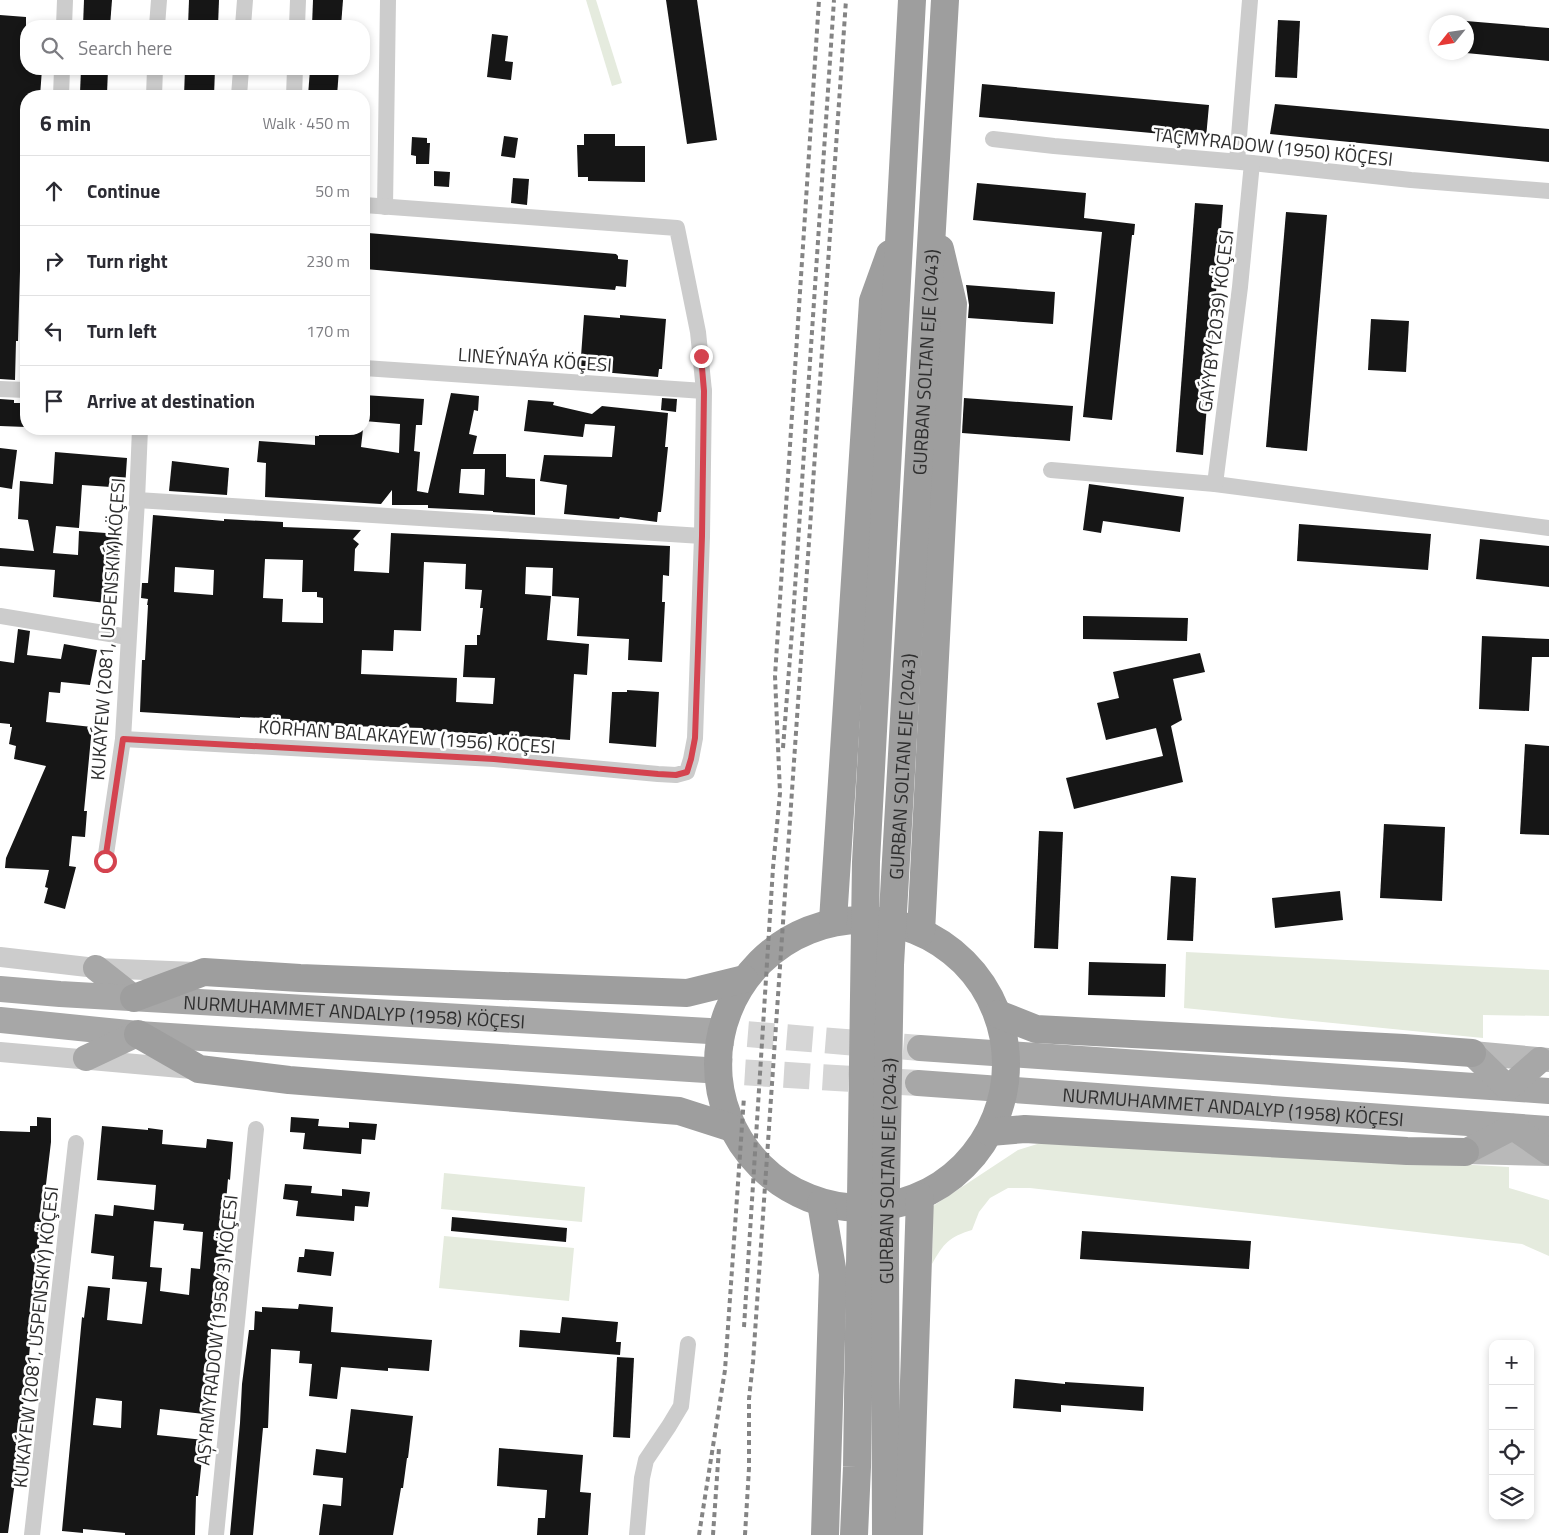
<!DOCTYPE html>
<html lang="en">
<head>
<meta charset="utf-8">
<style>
	:root { --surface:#fff; --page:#f7f7f7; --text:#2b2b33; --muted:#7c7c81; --line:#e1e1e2 }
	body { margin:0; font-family:"Titillium Web",sans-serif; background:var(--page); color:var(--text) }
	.controls { position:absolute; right:15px; bottom:15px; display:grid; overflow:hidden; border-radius:10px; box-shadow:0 2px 8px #0003 }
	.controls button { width:45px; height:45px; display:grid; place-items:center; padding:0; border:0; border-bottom:1px solid var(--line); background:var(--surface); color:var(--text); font:25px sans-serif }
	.compass { position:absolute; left:1429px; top:15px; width:45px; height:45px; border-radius:50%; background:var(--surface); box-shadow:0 2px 8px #0003; rotate:240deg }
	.stop { position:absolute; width:15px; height:15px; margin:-11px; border:4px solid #d4434f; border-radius:50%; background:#fff }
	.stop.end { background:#d4434f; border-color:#fff; box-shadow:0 1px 5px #0008 }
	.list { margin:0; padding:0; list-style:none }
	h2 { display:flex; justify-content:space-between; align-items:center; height:65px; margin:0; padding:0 20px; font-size:21px }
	h2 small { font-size:16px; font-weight:400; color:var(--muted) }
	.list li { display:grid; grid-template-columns:32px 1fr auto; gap:15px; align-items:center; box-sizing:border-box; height:70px; padding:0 20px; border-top:1px solid var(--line) }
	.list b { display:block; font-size:19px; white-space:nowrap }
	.list em { font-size:16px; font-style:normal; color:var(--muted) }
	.icon { flex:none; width:28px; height:28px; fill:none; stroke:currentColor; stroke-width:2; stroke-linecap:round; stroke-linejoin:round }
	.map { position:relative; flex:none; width:1549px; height:1535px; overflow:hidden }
	.search { position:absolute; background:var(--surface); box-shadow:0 2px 8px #0003; left:20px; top:20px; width:350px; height:55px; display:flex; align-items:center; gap:12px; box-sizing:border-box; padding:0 18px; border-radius:20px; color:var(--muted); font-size:19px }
	.panel { position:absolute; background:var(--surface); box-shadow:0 2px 8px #0003; left:20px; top:90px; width:350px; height:345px; border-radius:20px }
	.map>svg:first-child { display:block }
	.green { fill:#e5ebde }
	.building { fill:#161616; fill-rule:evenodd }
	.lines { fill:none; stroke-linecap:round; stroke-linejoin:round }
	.primary-tunnel { stroke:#d5d5d5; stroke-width:26; stroke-dasharray:26 13; stroke-linecap:butt }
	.minor { stroke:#ccc; stroke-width:16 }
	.tertiary { stroke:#ccc; stroke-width:20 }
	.secondary { stroke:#b9b9b9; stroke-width:24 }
	.primary { stroke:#a7a7a7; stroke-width:26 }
	.trunk { stroke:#9e9e9e; stroke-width:28 }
	.rail { stroke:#848484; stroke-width:4; stroke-dasharray:5 4; stroke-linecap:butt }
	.route { stroke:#d4434f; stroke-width:6 }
	.labels { text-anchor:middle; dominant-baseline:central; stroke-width:5; stroke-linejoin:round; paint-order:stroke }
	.street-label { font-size:19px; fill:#2f2f2f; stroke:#fff }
</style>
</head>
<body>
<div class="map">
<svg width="1549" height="1535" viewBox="0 0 1549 1535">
	<rect width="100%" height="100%" fill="#fff"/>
	<g class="green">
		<polygon points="586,0 596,0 622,83 612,86"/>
		<polygon points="1186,952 1549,970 1549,1016 1483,1015 1483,1038 1184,1008"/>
		<path d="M1047,1141l462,26v21l40,12v56l-27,-12 -492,-56h-22l-18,10 -11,14 -7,18c-23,7 -28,13 -40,34l1,-58 85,-56z"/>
		<polygon points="444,1173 585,1187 582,1222 441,1209"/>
		<polygon points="444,1236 574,1248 569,1301 439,1288"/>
	</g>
	<g class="building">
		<polygon points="84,0 112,0 110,26 83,26"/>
		<polygon points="189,0 219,0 218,26 188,26"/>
		<polygon points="313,0 343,0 341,26 312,26"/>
		<polygon points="666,0 697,0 717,140 687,144"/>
		<polygon points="0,15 26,17 26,69 42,69 40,96 26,96 26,227 25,227 23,271 20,271 18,341 16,341 15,380 0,379"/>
		<polygon points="1278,20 1300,21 1297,78 1275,77"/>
		<polygon points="1466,21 1549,28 1549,61 1466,53"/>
		<polygon points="492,34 508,36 505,61 513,62 511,80 487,77"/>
		<polygon points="81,69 108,69 107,94 80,93"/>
		<polygon points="185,69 215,69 214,96 184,96"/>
		<polygon points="310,69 339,69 337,96 308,96"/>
		<polygon points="982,84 1209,105 1206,138 979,117"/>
		<polygon points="1275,104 1549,129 1549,162 1270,134"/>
		<polygon points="584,134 615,134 615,146 645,146 645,182 588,181 588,177 578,177 577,145 584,145"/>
		<polygon points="504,136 518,138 515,158 501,156"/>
		<polygon points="412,137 427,138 427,143 430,143 429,164 416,164 416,156 411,155"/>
		<polygon points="434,171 450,172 449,187 434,186"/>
		<polygon points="513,178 529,179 527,205 511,203"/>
		<polygon points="977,183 1086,193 1084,218 1135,224 1134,235 1132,235 1112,420 1083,417 1102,232 973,220"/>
		<polygon points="1195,203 1223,205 1203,455 1176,452"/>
		<polygon points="1286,212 1327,215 1307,451 1266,447"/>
		<polygon points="368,233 616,254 618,256 618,259 628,260 626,287 616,286 615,290 365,269 366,264 364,264 364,237 368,237"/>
		<polygon points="966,285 1055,292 1053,324 968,318 969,305"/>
		<polygon points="584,315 620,318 620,315 666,319 662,369 659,369 658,377 580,370"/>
		<polygon points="1371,319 1409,321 1406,372 1368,370"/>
		<path d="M451,393l28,3 -1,15 -4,-1 -5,24 8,2 -4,18h33v23l29,2v36l-42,-3v-1l-65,-3v-3h-36v-15l-11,14 -116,-7 1,-34 -9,-1 2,-21 56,4v-9h4v-7l28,2v-2h16l-2,18 38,6 1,-29 -36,-3v-26l60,4 -2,26h-6l-2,26 6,1 -3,39 11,2zM461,469h24l-1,26 -25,-2z"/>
		<polygon points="662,398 677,399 676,412 661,410"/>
		<polygon points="964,398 1073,406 1070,441 962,433"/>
		<polygon points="0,399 14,400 14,403 26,403 26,427 0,426"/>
		<polygon points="528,400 554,402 553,405 592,414 602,406 668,413 665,447 668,447 663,495 661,512 658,512 657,522 620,517 619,519 564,514 567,485 540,481 544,455 612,457 615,426 585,424 583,437 524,431"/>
		<polygon points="0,448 17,450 12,489 0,487"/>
		<polygon points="55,452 127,458 125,488 82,485 79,528 56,526 53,553 78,555 79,531 119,534 115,604 53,597 55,570 0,566 0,548 34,551 28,520 18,519 20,481 53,484"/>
		<polygon points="172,461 229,468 227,495 169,491"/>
		<polygon points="1089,484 1184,497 1180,532 1103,521 1101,533 1083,530"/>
		<path d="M153,515l71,6v-2l59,3v5l78,3 -8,9 6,5 -4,5 -1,22 35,2 2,-40 279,13 -1,30 -6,-1 -1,27h3l-3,60 -34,-2 1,-21 -52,-3 2,-38 -27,-2 1,-28 -27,-1 -1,27 26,2 -4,44 42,4 -2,31 -13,-1 -4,66 -148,-10 1,-2 -114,-3v-2l-19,-1v-3l-50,-2v1l-100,-6 2,-52h3l3,-55h-1l1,-6 -7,-1 1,-15h6zM265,559l38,1 -1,32h15v5l6,1v25l-41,-1 1,-23 -20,-1zM424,562l42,2 -1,25 17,1 -2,18h3l-3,27h-3v10h-12l-2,32 32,1 -2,26 -37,-2 1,-24 -96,-4 1,-24 31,1 1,-21 27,1zM175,567l39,3 -1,25 -39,-3z"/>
		<polygon points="1299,524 1431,534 1428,570 1297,561"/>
		<polygon points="1480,539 1549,546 1549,587 1476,579"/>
		<polygon points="1083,616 1188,618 1187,641 1083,639"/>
		<polygon points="18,629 30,631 27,655 61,659 64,644 97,650 90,685 61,682 60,693 49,692 46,722 92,727 84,811 87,811 85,837 72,836 69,866 76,867 65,909 44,903 48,888 45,887 49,870 5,868 6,858 46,766 14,759 16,746 9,744 12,727 10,727 10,724 0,723 0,661 14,663"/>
		<polygon points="1482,636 1549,639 1549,657 1532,657 1529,711 1479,709"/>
		<polygon points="1200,653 1205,672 1173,679 1182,720 1171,726 1183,782 1074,809 1066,778 1163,756 1156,728 1106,740 1097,703 1119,698 1113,672"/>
		<polygon points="627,690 659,692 656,747 609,743 612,692 627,692"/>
		<polygon points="1525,744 1549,746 1549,835 1520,834"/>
		<polygon points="1384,824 1445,827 1442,901 1380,898"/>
		<polygon points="1039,831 1063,832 1058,949 1034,948"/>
		<polygon points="1171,876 1196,878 1193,941 1167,940"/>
		<polygon points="1340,891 1343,920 1275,928 1272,898"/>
		<polygon points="1089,962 1166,964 1165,997 1088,995"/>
		<polygon points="37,1117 51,1118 51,1142 40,1235 27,1379 16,1452 19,1452 8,1533 0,1533 0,1131 30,1132 30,1126 37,1126"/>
		<polygon points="291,1117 319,1119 318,1126 349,1128 349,1122 377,1124 375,1140 362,1139 361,1154 303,1149 305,1133 290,1132"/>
		<path d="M102,1126l46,4v-2l15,2 -1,14 44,4 1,-9 26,3 -3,38 -2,-1 -6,68h3l-5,56 -3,-1 -4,27 -9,85 -44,-5 -3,26 47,5 -6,56h-2l-1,39h-70v-2l-42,-4v4l-21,-2 20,-214 2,1 4,-32 22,2 -3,32 35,4 5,-42 -35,-3 2,-23 -23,-3 4,-39 18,2 1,-11 40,5 2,-25 -59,-5zM154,1221l30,3 -1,6 20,2 -3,37 -9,-1 -2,27 -29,-4 2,-23 -12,-1zM96,1398l26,3 -1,27 -28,-3z"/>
		<polygon points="285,1184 312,1186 311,1193 342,1196 342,1189 370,1192 368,1207 355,1206 354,1221 296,1216 298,1201 283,1199"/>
		<polygon points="452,1217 567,1228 566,1242 451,1231"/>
		<polygon points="1082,1231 1251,1241 1249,1269 1080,1259"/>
		<polygon points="305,1249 334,1252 331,1276 297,1272 299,1257 304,1257"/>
		<polygon points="299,1304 333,1307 331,1332 432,1340 429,1371 388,1368 388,1371 341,1367 337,1399 309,1396 312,1364 299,1363 300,1351 271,1349 268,1428 263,1428 253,1535 230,1535 240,1423 242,1384 249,1330 254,1330 255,1311 262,1312 262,1307 298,1309"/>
		<polygon points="562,1317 618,1322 616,1342 621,1342 620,1355 519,1347 520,1330 560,1333"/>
		<polygon points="617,1357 634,1358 630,1438 613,1437"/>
		<polygon points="1015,1379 1065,1384 1065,1382 1144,1387 1143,1411 1061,1405 1061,1412 1013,1408"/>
		<polygon points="351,1409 413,1416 408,1458 407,1458 403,1488 401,1488 393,1535 319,1535 323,1504 341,1506 343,1478 313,1475 316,1449 346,1453"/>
		<polygon points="499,1448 583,1455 580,1492 591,1493 588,1535 537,1535 538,1518 545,1518 547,1490 497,1486"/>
	</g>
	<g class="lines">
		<g class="primary-tunnel">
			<polyline points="709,1031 920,1048"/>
			<polyline points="706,1070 918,1083"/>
		</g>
		<g class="minor">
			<polyline points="64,26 65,0"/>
			<polyline points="157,26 159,0"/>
			<polyline points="243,26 245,0"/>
			<polyline points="297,26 298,0"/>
			<polyline points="61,96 62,69"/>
			<polyline points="154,96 155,69"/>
			<polyline points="239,96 241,69"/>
			<polyline points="294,96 295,69"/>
			<polyline points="993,139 1054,146 1252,163 1411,180 1549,191"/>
			<polyline points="1237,161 1250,0"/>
			<polyline points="385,207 388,0"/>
			<polyline points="364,368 704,391"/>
			<polyline points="0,389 26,390"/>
			<polyline points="1051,470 1215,484 1549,528"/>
			<polyline points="1215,484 1240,287 1252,163"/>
			<polyline points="137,500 702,536"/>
			<polyline points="0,616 128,637"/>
			<polyline points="123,739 494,759 658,774 676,775 687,772 691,759 695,738 702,536 704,391 698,332 677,228 364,205"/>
			<polyline points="105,861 123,739 137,500 140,429"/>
			<polyline points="32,1535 76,1143"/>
			<polyline points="216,1535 256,1129"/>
			<polyline points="637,1535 642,1478 646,1460 669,1426 681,1406 688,1344"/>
		</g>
		<g class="tertiary">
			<polyline points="0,957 96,968 195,972"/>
			<polyline points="0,1052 192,1069"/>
		</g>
		<g class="secondary">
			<polyline points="1472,1053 1549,1060"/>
			<polyline points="1465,1152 1549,1154"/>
		</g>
		<g class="primary">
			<polyline points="96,968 134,998"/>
			<path id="s1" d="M0,989l60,5 649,37"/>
			<polyline points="0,1020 138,1034 706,1070"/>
			<polyline points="920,1048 1549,1091"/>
			<polyline points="1472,1053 1508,1088 1540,1060"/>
			<polyline points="86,1058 137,1034"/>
			<path id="s2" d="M918,1083l631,46"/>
			<polyline points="1465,1152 1513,1127 1549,1152"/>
		</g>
		<g class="trunk">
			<circle cx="862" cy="1064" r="144"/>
			<polyline points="833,921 873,301 890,254"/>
			<polyline points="921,932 953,304 940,249"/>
			<polyline points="134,998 204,972 300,978 687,993 744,979"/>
			<polyline points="998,1014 1036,1029 1404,1048 1472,1053"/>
			<polyline points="138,1034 199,1069 289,1080 679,1111 732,1128"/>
			<polyline points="990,1132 1025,1129 1407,1151 1465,1152"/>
			<polyline points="821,1203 833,1274 825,1535"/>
			<polyline points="854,1535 857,1467 866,862 912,0"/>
			<path id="s3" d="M886,1535l-1,-293 5,-277 55,-965"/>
			<polyline points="909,1535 920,1197"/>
		</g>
		<g class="rail">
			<polyline points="783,748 793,618 834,0"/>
			<polyline points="744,1327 773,868 780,793 775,676 819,0"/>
			<polyline points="699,1535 725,1370 744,1097"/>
			<polyline points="713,1535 719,1448"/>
			<polyline points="745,1535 749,1468 749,1399 753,1362 846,0"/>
		</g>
	</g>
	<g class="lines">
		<polyline class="route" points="105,861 123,739 494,759 658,774 676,775 687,772 691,759 695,738 702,536 704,391 701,356"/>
	</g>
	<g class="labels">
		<g class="street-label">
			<text transform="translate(1273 146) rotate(6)">TAÇMYRADOW (1950) KÖÇESI</text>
			<text transform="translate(1215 321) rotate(-83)">GAÝYBY (2039) KÖÇESI</text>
			<text transform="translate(535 359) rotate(4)">LINEÝNAÝA KÖÇESI</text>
			<text stroke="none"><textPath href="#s3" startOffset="1174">GURBAN SOLTAN EJE (2043)</textPath></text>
			<text transform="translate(107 629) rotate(-86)">KUKAÝEW (2081, USPENSKIÝ) KÖÇESI</text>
			<text transform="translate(407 736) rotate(4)">KÖRHAN BALAKAÝEW (1956) KÖÇESI</text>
			<text stroke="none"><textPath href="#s3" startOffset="769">GURBAN SOLTAN EJE (2043)</textPath></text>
			<text stroke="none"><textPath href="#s1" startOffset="355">NURMUHAMMET ANDALYP (1958) KÖÇESI</textPath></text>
			<text stroke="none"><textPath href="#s2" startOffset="316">NURMUHAMMET ANDALYP (1958) KÖÇESI</textPath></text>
			<text stroke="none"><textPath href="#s3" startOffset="364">GURBAN SOLTAN EJE (2043)</textPath></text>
			<text transform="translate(216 1330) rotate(-84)">AŞYRMYRADOW (1958/3) KÖÇESI</text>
			<text transform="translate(35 1337) rotate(-84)">KUKAÝEW (2081, USPENSKIÝ) KÖÇESI</text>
		</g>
	</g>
</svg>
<div class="controls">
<button>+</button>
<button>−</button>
<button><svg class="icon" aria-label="locate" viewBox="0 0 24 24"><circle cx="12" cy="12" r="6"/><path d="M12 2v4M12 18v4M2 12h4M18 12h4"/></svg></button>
<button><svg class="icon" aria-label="layers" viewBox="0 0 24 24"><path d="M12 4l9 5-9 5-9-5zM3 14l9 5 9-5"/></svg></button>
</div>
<svg class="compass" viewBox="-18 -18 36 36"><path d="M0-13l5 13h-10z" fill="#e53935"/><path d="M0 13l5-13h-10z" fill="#7c7c81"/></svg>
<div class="stop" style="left:105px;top:861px"></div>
<div class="stop end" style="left:701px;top:356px"></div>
<div class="search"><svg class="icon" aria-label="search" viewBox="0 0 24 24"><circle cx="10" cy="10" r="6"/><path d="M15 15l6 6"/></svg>Search here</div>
<section class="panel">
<h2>6 min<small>Walk · 450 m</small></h2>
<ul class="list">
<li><svg class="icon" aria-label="ahead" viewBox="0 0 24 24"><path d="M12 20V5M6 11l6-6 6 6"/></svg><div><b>Continue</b></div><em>50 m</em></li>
<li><svg class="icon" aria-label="right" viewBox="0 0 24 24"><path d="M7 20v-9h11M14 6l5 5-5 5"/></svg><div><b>Turn right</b></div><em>230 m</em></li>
<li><svg class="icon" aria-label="left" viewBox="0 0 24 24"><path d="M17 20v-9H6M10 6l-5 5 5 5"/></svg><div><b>Turn left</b></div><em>170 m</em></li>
<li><svg class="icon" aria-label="arrive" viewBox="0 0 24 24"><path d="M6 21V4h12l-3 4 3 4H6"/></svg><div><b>Arrive at destination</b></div></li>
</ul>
</section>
</div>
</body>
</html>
